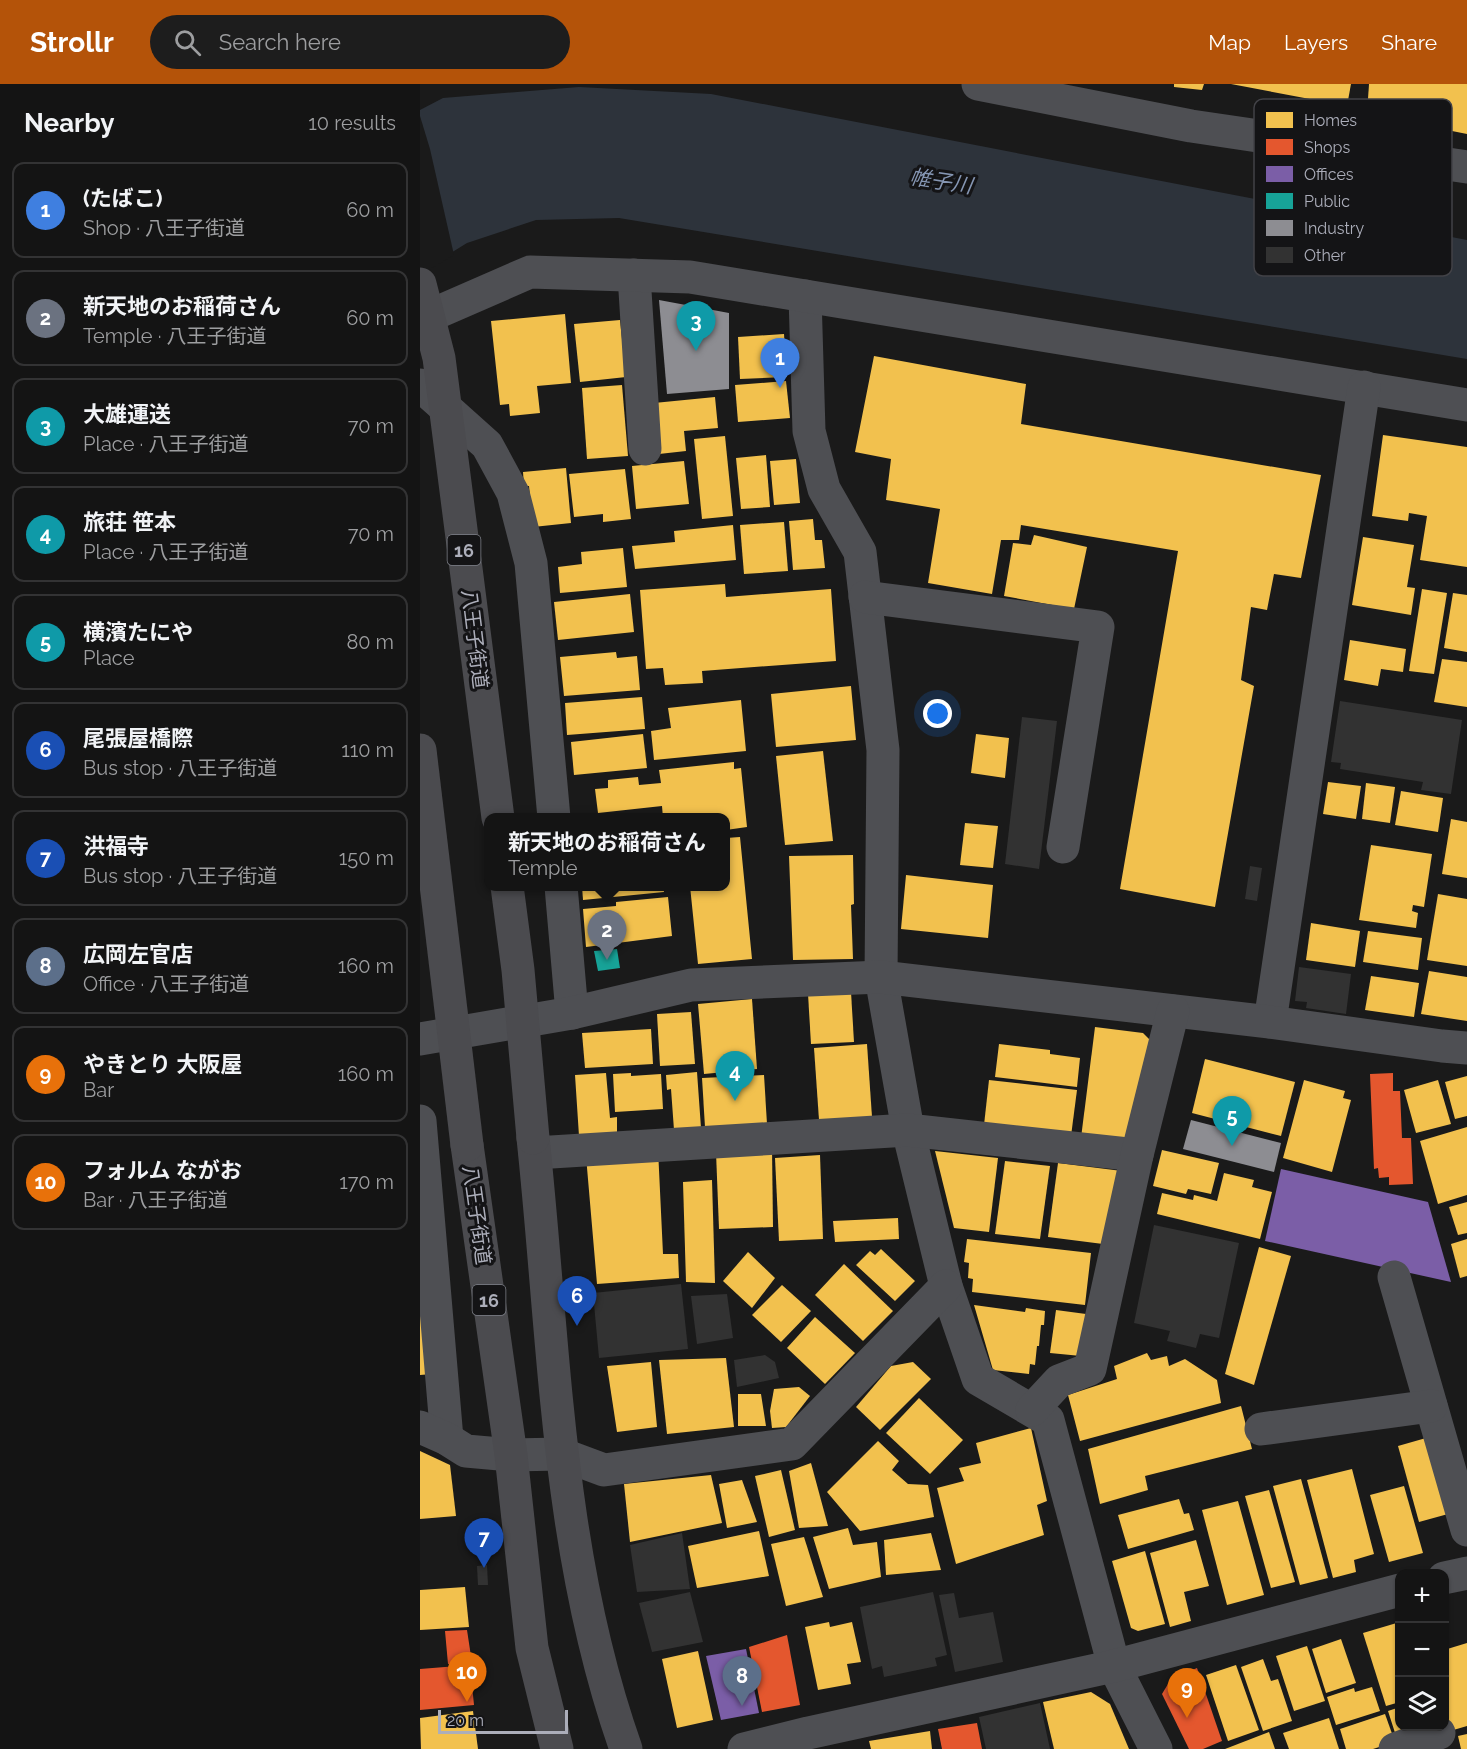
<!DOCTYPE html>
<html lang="en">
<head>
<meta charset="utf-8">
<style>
	:root { --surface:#141414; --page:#1d1d1d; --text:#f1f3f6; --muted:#9d9ea0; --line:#333334; --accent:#b45309 }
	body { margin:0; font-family:Raleway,"Noto Sans JP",sans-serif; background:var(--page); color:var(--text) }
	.controls { position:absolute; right:18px; bottom:18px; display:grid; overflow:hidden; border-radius:12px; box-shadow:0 2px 4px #0004 }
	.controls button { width:54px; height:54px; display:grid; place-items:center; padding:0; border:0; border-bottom:2px solid var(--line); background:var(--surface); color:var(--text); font:30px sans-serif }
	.scale { position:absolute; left:18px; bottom:15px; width:130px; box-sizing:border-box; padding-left:6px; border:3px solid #acaeba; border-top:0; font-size:16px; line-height:21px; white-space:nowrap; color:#acaeba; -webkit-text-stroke:4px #141416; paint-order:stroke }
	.you { position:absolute; left:518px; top:630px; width:21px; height:21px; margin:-15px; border:4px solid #fff; border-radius:50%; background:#1a73e8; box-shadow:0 0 0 9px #1a73e833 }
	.badge { display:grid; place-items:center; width:39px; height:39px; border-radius:50%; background:var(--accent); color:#fff; font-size:20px; font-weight:700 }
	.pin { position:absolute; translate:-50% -50px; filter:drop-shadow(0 2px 3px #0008) }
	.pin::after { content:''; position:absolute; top:32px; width:21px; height:18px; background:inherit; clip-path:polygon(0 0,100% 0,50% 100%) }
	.popup { position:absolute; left:64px; top:729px; width:246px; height:78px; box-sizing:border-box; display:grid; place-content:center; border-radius:12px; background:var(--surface); filter:drop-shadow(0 2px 4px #0005); font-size:20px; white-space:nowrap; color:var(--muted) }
	.popup b { font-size:22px; color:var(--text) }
	.popup::after { content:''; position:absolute; left:50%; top:100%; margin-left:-12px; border:12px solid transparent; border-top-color:var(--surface) }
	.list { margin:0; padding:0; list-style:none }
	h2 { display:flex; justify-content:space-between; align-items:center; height:78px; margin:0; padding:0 24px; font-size:26px }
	h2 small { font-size:20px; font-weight:400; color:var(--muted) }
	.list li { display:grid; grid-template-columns:39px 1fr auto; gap:18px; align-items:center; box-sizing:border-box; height:96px; margin:0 12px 12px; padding:0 12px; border:2px solid var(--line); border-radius:12px }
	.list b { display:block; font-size:22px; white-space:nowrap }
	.list p { margin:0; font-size:20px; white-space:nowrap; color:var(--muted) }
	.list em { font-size:20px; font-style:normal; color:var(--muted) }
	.icon { flex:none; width:33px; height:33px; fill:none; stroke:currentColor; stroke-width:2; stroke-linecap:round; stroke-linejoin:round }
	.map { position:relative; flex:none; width:1047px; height:1665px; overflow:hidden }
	header { display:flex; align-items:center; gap:36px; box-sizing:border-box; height:84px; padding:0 30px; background:var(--accent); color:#fff }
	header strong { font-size:28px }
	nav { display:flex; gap:33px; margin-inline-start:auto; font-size:21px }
	.search { width:420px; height:54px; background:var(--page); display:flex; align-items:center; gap:15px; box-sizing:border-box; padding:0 21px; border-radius:33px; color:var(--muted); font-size:22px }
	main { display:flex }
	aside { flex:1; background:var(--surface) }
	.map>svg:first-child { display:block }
	.water { fill:#2d333b }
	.pier { fill:#1a1a1a }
	.homes { fill:#f2c14e }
	.shops { fill:#e4572e }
	.offices { fill:#7b5ea7 }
	.public { fill:#17a398 }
	.industry { fill:#8d8d92 }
	.building { fill:#323232 }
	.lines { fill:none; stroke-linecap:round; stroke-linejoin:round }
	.minor { stroke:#4e4f53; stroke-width:33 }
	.highway { stroke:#4b4b4f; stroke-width:33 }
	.highway-bridge { stroke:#4b4b4f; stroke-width:33 }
	.labels { text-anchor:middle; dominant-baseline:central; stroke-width:6; stroke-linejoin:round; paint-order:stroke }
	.shield { fill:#141416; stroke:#7e8089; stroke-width:1.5 }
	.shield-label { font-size:18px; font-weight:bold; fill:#acaeba }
	.street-label { font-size:20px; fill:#acaeba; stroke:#141416 }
	.water-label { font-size:21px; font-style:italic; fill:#8596b3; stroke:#141416 }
	.key { fill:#141416; stroke:#424247; stroke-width:1.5 }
	.key-label { font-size:16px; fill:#acaeba }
</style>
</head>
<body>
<header>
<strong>Strollr</strong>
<div class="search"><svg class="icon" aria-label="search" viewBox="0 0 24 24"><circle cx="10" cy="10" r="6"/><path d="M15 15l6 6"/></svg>Search here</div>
<nav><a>Map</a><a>Layers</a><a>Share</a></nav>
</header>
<main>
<aside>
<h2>Nearby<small>10 results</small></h2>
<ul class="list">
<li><span class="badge" style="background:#3f7fe0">1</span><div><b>(たばこ)</b><p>Shop · 八王子街道</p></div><em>60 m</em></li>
<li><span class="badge" style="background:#6b7280">2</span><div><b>新天地のお稲荷さん</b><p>Temple · 八王子街道</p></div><em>60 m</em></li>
<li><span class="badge" style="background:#0f9aa8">3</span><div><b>大雄運送</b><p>Place · 八王子街道</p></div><em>70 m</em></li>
<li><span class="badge" style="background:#0f9aa8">4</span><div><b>旅荘 笹本</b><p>Place · 八王子街道</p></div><em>70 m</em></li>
<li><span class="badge" style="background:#0f9aa8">5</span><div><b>横濱たにや</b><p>Place</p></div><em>80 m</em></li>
<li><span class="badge" style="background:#1a4fb4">6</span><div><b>尾張屋橋際</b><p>Bus stop · 八王子街道</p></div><em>110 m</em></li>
<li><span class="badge" style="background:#1a4fb4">7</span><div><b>洪福寺</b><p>Bus stop · 八王子街道</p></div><em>150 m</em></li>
<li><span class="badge" style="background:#5c6f8a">8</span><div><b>広岡左官店</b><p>Office · 八王子街道</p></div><em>160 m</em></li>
<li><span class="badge" style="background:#e8710a">9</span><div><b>やきとり 大阪屋</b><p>Bar</p></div><em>160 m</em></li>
<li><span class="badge" style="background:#e8710a">10</span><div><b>フォルム ながお</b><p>Bar · 八王子街道</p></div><em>170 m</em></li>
</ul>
</aside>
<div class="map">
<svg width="1047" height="1665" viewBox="0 0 1047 1665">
	<rect width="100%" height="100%" fill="#1a1a1a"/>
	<polygon class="water" points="159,3 291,10 1047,156 1047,275 199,134 116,136 47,159 0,188 0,26 23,14"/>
	<polygon class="pier" points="0,32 10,65 34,171 0,191"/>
	<g class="homes">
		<polygon points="754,0 784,0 782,6 754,3"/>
		<polygon points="811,0 931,0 927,22"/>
		<polygon points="949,0 1047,0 1047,50 947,30"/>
		<polygon points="145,230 151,299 117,302 120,329 90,332 89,320 80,321 71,237"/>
		<polygon points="200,236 206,293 160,298 154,240"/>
		<polygon points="364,250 367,293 320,295 318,253"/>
		<polygon points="454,272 606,300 601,340 901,391 881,494 854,490 847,526 831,523 821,596 834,602 795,823 700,805 758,467 601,441 599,456 581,456 572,510 508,499 520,425 466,416 471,375 435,368"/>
		<polygon points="366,297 370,334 318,338 315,301"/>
		<polygon points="202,301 208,372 167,375 162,304"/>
		<polygon points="295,313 298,344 264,347 266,367 239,370 234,319"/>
		<polygon points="963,351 1047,363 1047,483 1000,476 1007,432 989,429 988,437 952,432"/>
		<polygon points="305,352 313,432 282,435 274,355"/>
		<polygon points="346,371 350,423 321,425 316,374"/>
		<polygon points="376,375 380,419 354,421 350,377"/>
		<polygon points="264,377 269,420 216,425 212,382"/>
		<polygon points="146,384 151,439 113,443 109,402 104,402 103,388"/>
		<polygon points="205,385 211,435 183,438 183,430 154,433 149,390"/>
		<polygon points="393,435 395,456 402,456 405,484 373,486 369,437"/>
		<polygon points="364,438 368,487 324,490 320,441"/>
		<polygon points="313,441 316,476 215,485 212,462 255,458 254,447"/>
		<polygon points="614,451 667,463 654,525 584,512 593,459 611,461"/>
		<polygon points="943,453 994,461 987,503 995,504 991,531 932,521"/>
		<polygon points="203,464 207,503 140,509 138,483 162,480 161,468"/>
		<polygon points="305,500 306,513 411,505 416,577 282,587 283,599 245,601 243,584 226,585 220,506"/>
		<polygon points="1002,505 1027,509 1014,590 989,587"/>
		<polygon points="1033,509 1047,511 1047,568 1024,564"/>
		<polygon points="210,510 214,548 138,556 134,518"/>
		<polygon points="930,556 986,565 983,588 961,585 958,602 924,596"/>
		<polygon points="196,568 197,574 217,572 220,606 144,612 140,573"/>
		<polygon points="1022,575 1047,578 1047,623 1014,618"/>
		<polygon points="431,602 436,656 356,663 351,610"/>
		<polygon points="222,613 225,645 147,651 145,619"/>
		<polygon points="321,616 326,667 234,676 231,647 251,644 248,624"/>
		<polygon points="223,650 227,684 154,691 151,658"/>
		<polygon points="556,650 589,654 585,694 551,689"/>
		<polygon points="403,667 413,757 365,761 356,672"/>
		<polygon points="314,678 314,685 321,684 327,743 306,746 306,734 243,734 242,722 178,729 175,705 188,704 188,696 218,693 219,701 241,699 239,686"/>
		<polygon points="908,698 941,702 936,735 903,730"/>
		<polygon points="946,699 975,703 970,739 942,735"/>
		<polygon points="981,707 1023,714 1018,748 975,741"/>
		<polygon points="1031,735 1047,738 1047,794 1022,790"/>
		<polygon points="545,739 578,742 573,784 540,781"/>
		<polygon points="320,753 332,875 278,880 270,802 306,802 306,754"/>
		<polygon points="951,761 1012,770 1004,823 993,821 992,827 998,829 996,844 939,836"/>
		<polygon points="433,771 434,820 431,821 433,875 373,876 369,772"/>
		<polygon points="486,791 573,801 568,854 481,845"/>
		<polygon points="162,802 243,802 244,808 163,816"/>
		<polygon points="1018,810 1047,815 1047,882 1007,876"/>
		<polygon points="248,813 252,852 166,863 163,825 196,822 196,818"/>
		<polygon points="891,839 940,847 935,883 886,876"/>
		<polygon points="948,847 1002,854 998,886 943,878"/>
		<polygon points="1009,887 1047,893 1047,937 1001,930"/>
		<polygon points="951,892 999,899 994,933 945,926"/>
		<polygon points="431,908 434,958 391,960 388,910"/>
		<polygon points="332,915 337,985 284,990 278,920"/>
		<polygon points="271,928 275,980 240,982 237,930"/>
		<polygon points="675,943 723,949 730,956 709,1060 661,1054"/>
		<polygon points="231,945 233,980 165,984 162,949"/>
		<polygon points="447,960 452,1033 399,1036 394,964"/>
		<polygon points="579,960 630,966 630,970 660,974 657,1003 575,993"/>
		<polygon points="785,975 875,998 861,1052 772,1029"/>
		<polygon points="277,988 281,1044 254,1046 251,1005 247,1006 246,991"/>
		<polygon points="186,989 190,1034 197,1033 197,1049 159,1052 155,991"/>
		<polygon points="211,989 211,992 241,990 243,1025 195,1028 193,990"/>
		<polygon points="344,991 347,1040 285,1043 282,994"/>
		<polygon points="1047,992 1047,1032 1035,1035 1025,998"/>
		<polygon points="569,996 657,1006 651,1052 564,1041"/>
		<polygon points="884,996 925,1007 923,1014 931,1016 912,1088 863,1074"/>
		<polygon points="1018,996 1031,1040 996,1049 984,1006"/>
		<polygon points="1047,1043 1047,1111 1018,1120 1000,1057"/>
		<polygon points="352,1064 353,1143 299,1145 296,1068"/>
		<polygon points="238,1065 243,1170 258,1170 259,1194 177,1200 166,1072"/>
		<polygon points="742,1066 799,1079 791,1110 768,1105 766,1110 733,1102"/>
		<polygon points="515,1067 578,1074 569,1148 534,1144"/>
		<polygon points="400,1071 403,1155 359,1157 355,1074"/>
		<polygon points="585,1077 630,1082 620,1155 575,1150"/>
		<polygon points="638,1079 702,1087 683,1160 628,1153"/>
		<polygon points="804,1089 834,1096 832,1103 852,1108 840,1155 737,1130 742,1109 773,1116 774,1111 797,1117"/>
		<polygon points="292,1096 295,1199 266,1198 263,1098"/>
		<polygon points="1047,1118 1047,1149 1038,1151 1029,1123"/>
		<polygon points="478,1134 479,1155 415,1158 413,1137"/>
		<polygon points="547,1155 671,1169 665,1221 552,1208 553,1195 548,1194 549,1179 544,1178"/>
		<polygon points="1047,1155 1047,1192 1040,1194 1031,1160"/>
		<polygon points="839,1163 871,1172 834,1301 805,1290"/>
		<polygon points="461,1165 495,1197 475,1217 436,1181 450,1167 455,1171"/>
		<polygon points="328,1168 355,1194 332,1224 303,1197"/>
		<polygon points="424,1180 473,1227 443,1257 395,1211"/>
		<polygon points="0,1185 12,1290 0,1291"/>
		<polygon points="362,1201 391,1227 361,1258 332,1231"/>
		<polygon points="554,1221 605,1228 606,1224 625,1227 624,1241 621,1241 619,1262 617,1262 615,1281 610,1280 609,1290 573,1286"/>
		<polygon points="636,1226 666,1230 661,1272 630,1269"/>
		<polygon points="395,1233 435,1269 405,1300 367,1264"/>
		<polygon points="727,1269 731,1276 747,1272 749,1282 765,1275 797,1296 801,1319 660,1357 648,1311 697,1295 694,1282"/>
		<polygon points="306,1274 314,1343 247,1350 239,1276"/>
		<polygon points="231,1278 237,1343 197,1348 187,1282"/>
		<polygon points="493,1278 511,1295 460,1346 436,1323 471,1282"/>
		<polygon points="379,1303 390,1312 366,1343 352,1344 350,1327 354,1305"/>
		<polygon points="318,1310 341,1310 346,1342 318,1342"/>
		<polygon points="499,1314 543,1356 510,1390 466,1349"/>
		<polygon points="821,1322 832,1365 725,1392 728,1406 680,1420 668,1365"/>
		<polygon points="611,1344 627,1417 617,1421 624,1451 536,1480 517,1404 544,1397 539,1384 561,1379 556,1359"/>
		<polygon points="1006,1354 1028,1430 999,1438 978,1362"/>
		<polygon points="458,1357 479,1377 472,1386 488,1400 508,1401 514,1433 440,1447 407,1408"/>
		<polygon points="0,1367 30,1381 36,1432 0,1435"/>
		<polygon points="391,1379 408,1442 379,1444 369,1387"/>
		<polygon points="932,1385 954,1470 934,1476 936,1488 913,1494 887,1396"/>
		<polygon points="361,1386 375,1446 349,1453 335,1392"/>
		<polygon points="291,1391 302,1439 210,1458 204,1400"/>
		<polygon points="881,1395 908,1494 880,1501 853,1402"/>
		<polygon points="322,1396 337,1438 307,1444 299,1400"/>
		<polygon points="984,1402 1003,1469 969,1478 950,1411"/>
		<polygon points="849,1406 875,1498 851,1504 825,1412"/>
		<polygon points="759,1415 764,1430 769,1429 774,1446 708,1465 698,1431"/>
		<polygon points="818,1417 844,1511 807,1521 782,1426"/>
		<polygon points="428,1444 433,1461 457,1458 461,1493 409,1505 393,1453"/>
		<polygon points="339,1447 349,1492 277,1504 268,1462"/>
		<polygon points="511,1449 521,1486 466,1491 464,1456"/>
		<polygon points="384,1453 403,1513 366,1522 351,1460"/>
		<polygon points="776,1456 789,1502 764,1508 771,1537 750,1543 730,1469"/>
		<polygon points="725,1467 745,1540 718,1547 711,1544 692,1477"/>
		<polygon points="45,1503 49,1543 0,1546 0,1506"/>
		<polygon points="409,1538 410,1543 432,1538 441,1578 427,1580 431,1600 398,1606 385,1543"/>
		<polygon points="980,1538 980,1618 966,1622 943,1549"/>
		<polygon points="921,1555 936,1599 906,1609 892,1565"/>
		<polygon points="1047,1559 1047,1642 1030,1647 1024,1627 1024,1566"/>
		<polygon points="887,1562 905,1617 874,1627 856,1572"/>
		<polygon points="278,1567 293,1636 257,1644 242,1575"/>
		<polygon points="843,1575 851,1597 858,1595 872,1637 843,1647 821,1583"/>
		<polygon points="816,1581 839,1646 808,1657 786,1591"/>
		<polygon points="952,1603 960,1627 916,1641 907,1613 934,1604 935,1608"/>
		<polygon points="671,1608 690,1620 709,1665 634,1665 623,1618"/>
		<polygon points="980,1623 980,1642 1016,1642 977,1655 968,1627"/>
		<polygon points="53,1627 58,1665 1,1665 0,1634"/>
		<polygon points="965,1630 975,1658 953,1665 926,1665 920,1645"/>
		<polygon points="909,1634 919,1665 869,1665 863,1649"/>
		<polygon points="510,1647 512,1665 451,1665 449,1657"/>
		<polygon points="849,1648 855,1665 805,1665"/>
		<polygon points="1047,1650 1047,1665 1041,1665 1038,1652"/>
	</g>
	<g class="shops">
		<polygon points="973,989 973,1007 980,1007 982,1054 991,1054 993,1100 969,1101 969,1093 959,1094 958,1084 954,1085 950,990"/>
		<polygon points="47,1546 52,1579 28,1580 25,1547"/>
		<polygon points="367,1551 380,1621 342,1628 329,1563"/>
		<polygon points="50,1581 54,1621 0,1626 0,1585"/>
		<polygon points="777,1584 802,1657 783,1665 769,1665 742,1610 751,1595"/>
		<polygon points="557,1639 562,1665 522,1665 518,1645"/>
	</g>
	<g class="offices">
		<polygon points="861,1085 1008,1118 1031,1198 845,1157"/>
		<polygon points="326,1565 339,1629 301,1636 286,1572"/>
	</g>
	<polygon class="public" points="197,865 200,884 178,887 174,867"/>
	<g class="industry">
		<polygon points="239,216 309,229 309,305 247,310"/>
		<polygon points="771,1036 861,1059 854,1088 763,1065"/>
	</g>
	<g class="building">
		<polygon points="920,617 1042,636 1031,710 1001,706 1003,698 920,685 921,679 911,678"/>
		<polygon points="602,633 637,637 619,785 585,780"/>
		<polygon points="830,782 842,784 837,817 825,815"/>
		<polygon points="879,883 931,890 926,930 886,924 887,918 875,917"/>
		<polygon points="734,1141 819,1159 799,1254 780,1250 776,1264 747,1257 750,1247 714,1239"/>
		<polygon points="261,1200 268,1265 179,1274 173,1209"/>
		<polygon points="307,1210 313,1254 277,1260 271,1212"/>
		<polygon points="345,1271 355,1278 359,1294 317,1303 314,1276"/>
		<polygon points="262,1449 270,1505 217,1508 210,1461"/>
		<polygon points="67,1481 68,1501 58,1501 57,1482"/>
		<polygon points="270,1508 283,1558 232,1568 219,1519"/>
		<polygon points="513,1508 527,1571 515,1574 517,1582 464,1593 462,1582 452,1585 440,1523"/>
		<polygon points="534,1509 539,1534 573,1528 583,1578 535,1588 519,1511"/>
		<polygon points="620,1619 630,1665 566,1665 559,1633"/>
	</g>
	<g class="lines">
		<g class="minor">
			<polyline points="558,0 771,42 1047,83"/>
			<polyline points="214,191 225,365"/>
			<polyline points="385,212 389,347 404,405 440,468 463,666 461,893 488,1046 526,1202 558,1295 628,1336 694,1582 736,1665"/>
			<polyline points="0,236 110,188 270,193 1047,321"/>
			<polyline points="0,301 67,361 93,409 111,479 134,734"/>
			<polyline points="445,513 678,543 643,763"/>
			<polyline points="141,802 152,929"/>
			<polyline points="850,938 944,303"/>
			<polyline points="0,955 152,929 271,901 461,893 850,938 1022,962 1047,964"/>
			<polyline points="0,1037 27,1355"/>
			<polyline points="115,1069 488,1046 717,1071"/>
			<polyline points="974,1193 1047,1446"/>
			<polyline points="612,1326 639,1297 670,1285 717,1071 753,927"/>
			<polyline points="0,1343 27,1355 46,1367 91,1371 141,1370 184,1386 372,1360 526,1202"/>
			<polyline points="841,1345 1011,1322"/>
			<polyline points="1024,1494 1047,1489"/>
			<polyline points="324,1665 388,1649 694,1582 980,1506"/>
			<polyline points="975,1665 1019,1649"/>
		</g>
		<g class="highway">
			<path d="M113,1054c22,207 23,413 93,611"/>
			<polyline points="47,1061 91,1371 112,1564 137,1665"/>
		</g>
		<g class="highway-bridge">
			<polyline points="0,200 19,274 78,734"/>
			<polyline points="0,666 47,1061"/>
			<polyline points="87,802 98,886 113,1054"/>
		</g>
	</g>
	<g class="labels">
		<g class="shield">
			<rect x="27.5" y="451" width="33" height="30" rx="4.5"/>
			<rect x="52.5" y="1201" width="33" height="30" rx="4.5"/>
		</g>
		<g class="shield-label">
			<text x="44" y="466">16</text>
			<text x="69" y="1216">16</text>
		</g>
		<g class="street-label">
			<text transform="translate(55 555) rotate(83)">八王子街道</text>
			<text transform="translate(57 1131) rotate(82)">八王子街道</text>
		</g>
		<g class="water-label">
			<text transform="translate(521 97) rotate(9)">帷子川</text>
		</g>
	</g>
	<rect x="834" y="15" width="198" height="177" rx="9" class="key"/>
	<rect x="846" y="28" width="27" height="16" fill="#f2c14e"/>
	<rect x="846" y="55" width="27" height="16" fill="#e4572e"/>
	<rect x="846" y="82" width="27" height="16" fill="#7b5ea7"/>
	<rect x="846" y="109" width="27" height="16" fill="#17a398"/>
	<rect x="846" y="136" width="27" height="16" fill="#8d8d92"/>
	<rect x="846" y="163" width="27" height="16" fill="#323232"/>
	<g class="key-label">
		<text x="884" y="42">Homes</text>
		<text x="884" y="69">Shops</text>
		<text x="884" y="96">Offices</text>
		<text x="884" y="123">Public</text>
		<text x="884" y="150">Industry</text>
		<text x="884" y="177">Other</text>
	</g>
</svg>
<div class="controls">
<button>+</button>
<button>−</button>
<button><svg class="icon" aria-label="layers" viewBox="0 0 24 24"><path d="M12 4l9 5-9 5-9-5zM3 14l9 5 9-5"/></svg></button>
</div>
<div class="scale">20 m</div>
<div class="you"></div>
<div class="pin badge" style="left:360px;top:304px;background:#3f7fe0">1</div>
<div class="pin badge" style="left:187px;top:876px;background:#6b7280">2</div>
<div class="popup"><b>新天地のお稲荷さん</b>Temple</div>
<div class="pin badge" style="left:276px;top:267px;background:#0f9aa8">3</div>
<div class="pin badge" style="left:315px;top:1017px;background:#0f9aa8">4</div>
<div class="pin badge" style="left:812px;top:1062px;background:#0f9aa8">5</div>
<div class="pin badge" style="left:157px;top:1242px;background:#1a4fb4">6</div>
<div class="pin badge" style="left:64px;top:1484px;background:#1a4fb4">7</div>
<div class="pin badge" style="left:322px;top:1622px;background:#5c6f8a">8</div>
<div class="pin badge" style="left:767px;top:1634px;background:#e8710a">9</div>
<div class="pin badge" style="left:47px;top:1618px;background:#e8710a">10</div>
</div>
</main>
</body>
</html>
